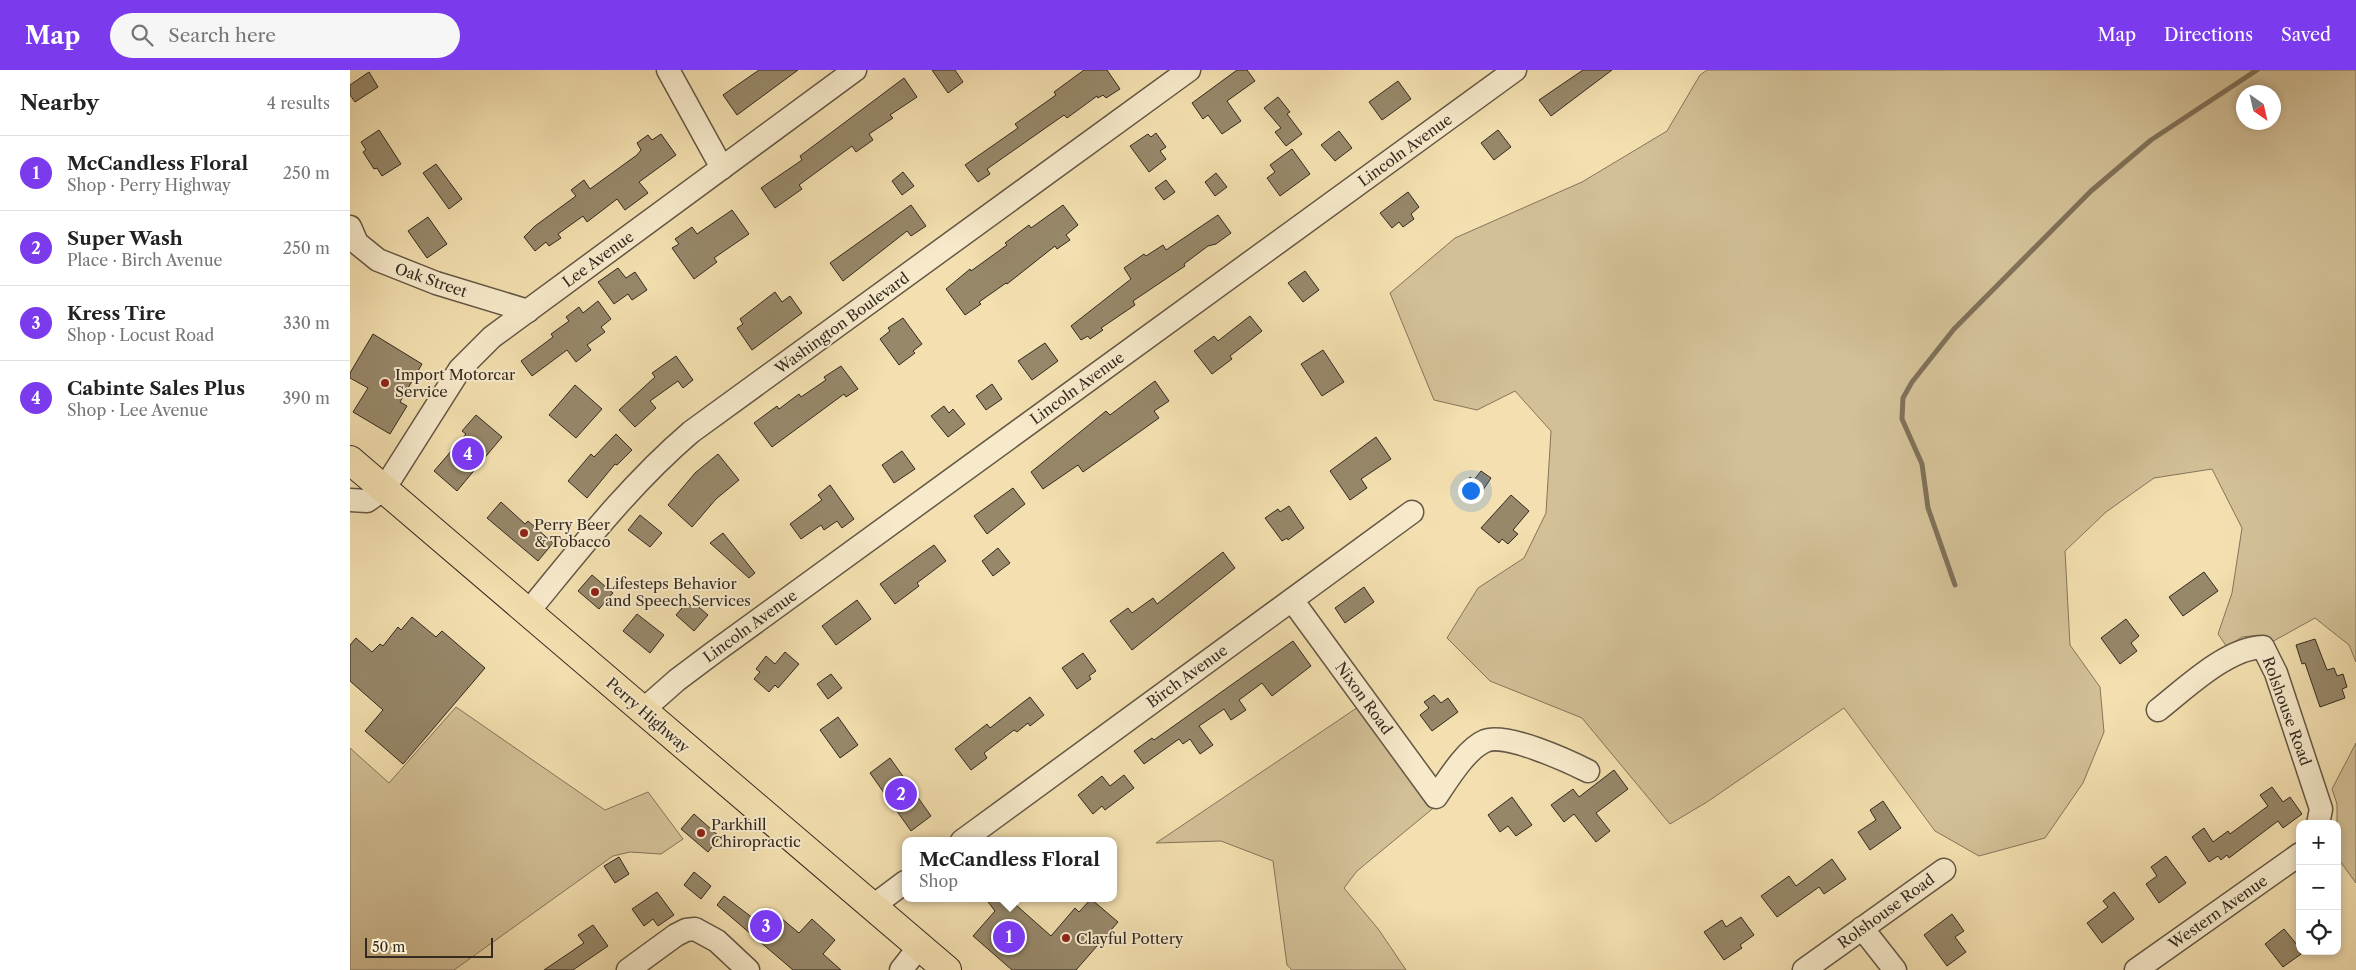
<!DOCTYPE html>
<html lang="en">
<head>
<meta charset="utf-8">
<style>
	:root { --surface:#fff; --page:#f6f6f6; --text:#222; --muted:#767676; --line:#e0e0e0; --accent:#7c3aed }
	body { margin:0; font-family:"Libre Caslon Text",serif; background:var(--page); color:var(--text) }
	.controls { position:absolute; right:15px; bottom:15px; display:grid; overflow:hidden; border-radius:10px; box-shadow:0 2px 8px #0003 }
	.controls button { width:45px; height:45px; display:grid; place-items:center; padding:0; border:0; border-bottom:1px solid var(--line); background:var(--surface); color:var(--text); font:25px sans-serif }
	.compass { position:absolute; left:1886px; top:15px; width:45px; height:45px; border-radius:50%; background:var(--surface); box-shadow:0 2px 8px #0003; rotate:146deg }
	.scale { position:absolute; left:15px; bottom:12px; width:128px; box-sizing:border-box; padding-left:5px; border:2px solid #342a20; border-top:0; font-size:14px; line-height:18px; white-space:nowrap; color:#342a20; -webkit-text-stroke:4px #f7eacb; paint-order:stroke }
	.you { position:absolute; left:1120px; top:420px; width:18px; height:18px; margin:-12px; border:4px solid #fff; border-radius:50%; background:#1a73e8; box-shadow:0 0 0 8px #1a73e833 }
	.badge { display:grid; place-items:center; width:32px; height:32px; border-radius:50%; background:var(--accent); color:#fff; font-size:16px; font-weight:700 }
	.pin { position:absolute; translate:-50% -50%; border:2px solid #fff; box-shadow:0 1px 5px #0006 }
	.popup { position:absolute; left:552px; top:767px; width:215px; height:65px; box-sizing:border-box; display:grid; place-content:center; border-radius:10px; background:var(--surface); filter:drop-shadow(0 1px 4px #0005); font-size:16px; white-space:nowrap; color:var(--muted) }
	.popup b { font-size:19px; color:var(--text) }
	.popup::after { content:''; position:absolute; left:50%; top:100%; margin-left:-10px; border:10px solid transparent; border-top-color:var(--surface) }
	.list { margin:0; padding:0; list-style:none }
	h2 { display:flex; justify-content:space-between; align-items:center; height:65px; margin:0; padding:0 20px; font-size:21px }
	h2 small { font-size:16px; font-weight:400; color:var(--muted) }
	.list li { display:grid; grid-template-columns:32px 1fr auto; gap:15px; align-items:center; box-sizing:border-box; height:75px; padding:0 20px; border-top:1px solid var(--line) }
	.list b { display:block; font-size:19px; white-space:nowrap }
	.list p { margin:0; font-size:16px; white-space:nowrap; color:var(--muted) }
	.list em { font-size:16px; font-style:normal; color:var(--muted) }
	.icon { flex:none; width:28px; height:28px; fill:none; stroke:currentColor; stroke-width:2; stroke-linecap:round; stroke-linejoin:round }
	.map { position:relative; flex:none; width:2006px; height:900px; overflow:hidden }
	header { display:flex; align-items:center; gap:30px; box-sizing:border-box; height:70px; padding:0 25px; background:var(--accent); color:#fff }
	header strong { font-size:24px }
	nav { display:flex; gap:28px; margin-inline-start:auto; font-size:18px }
	.search { width:350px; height:45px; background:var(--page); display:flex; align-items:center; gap:12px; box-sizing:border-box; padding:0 18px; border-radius:28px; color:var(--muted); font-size:19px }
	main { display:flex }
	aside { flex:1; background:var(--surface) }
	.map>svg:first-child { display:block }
	.green { fill:#d3c097; stroke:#84755c; fill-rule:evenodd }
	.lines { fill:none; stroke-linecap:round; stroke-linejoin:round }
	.stream { stroke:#807158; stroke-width:5 }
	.building { fill:#97886a; stroke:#342a20 }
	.minor-casing { stroke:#645744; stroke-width:25 }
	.major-casing { stroke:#342a20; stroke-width:30 }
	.minor { stroke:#f7eacb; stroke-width:22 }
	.major { stroke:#f3dfaf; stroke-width:28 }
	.poi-dot { fill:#8f2418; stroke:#f7eacb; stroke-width:2 }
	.labels { text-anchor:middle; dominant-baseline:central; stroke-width:4; stroke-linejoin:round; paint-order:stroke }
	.street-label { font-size:15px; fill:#342a20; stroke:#f7eacb }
	.poi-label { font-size:15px; fill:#342a20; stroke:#f7eacb; text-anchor:start }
</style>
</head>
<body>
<header>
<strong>Map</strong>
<div class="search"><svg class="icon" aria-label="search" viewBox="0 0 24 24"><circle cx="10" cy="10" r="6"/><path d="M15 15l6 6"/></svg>Search here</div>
<nav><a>Map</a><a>Directions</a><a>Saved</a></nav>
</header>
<main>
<aside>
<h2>Nearby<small>4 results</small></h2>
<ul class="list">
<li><span class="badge">1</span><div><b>McCandless Floral</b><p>Shop · Perry Highway</p></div><em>250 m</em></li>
<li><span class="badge">2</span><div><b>Super Wash</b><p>Place · Birch Avenue</p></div><em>250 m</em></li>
<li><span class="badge">3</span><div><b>Kress Tire</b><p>Shop · Locust Road</p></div><em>330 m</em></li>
<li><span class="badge">4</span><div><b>Cabinte Sales Plus</b><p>Shop · Lee Avenue</p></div><em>390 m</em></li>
</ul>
</aside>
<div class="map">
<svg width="2006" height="900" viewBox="0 0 2006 900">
	<rect width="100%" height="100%" fill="#f3dfaf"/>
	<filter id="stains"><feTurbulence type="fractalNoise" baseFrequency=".004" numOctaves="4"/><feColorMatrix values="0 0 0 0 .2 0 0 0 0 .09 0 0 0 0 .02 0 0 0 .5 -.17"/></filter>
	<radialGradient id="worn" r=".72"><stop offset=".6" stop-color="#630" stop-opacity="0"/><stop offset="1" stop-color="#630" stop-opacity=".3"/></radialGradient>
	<g class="green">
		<path d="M1357,0h649v592l-7,-17 -34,-27 -45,25 -11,-8 -17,2 -15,10 -9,-13 14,-41 10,-65 -30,-59 -58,9 -48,34 -41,39 5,94 30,42 4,45 -21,51 -38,55 -66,18 -44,-25 -91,-123 -137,94 -37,22 -88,-106 -92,-37 -43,-43 31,-50 46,-30 22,-45 5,-82 -36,-40 -38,19 -43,-10 -44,-107 65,-55 127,-56 85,-51 33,-56zM1894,22h30v30h-30z"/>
		<polygon points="1026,625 1098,726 1007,801 994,818 1029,860 1056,900 942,900 937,895 923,791 871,771 806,773"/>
		<polygon points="106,637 255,740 298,722 333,769 311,784 280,782 263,786 104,900 0,900 0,678 39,713"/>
		<polygon points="2006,673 2006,813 1987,787 1987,734 1982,719"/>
	</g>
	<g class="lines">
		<polyline class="stream" points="1605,515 1578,438 1572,394 1552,349 1553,328 1562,312 1604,259 1741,121 1801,70 1907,0"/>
	</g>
	<g class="building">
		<polygon points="409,0 448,0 387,45 373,25"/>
		<polygon points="582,0 605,0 613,12 598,23"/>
		<polygon points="734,0 757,0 770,19 756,28 753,25 748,28 747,26 717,48 714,45 637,99 640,104 628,112 615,95 668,58 665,54 706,25 704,22"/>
		<polygon points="887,0 897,0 905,11 877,31 891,51 872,64 858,45 853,49 842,33"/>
		<polygon points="1233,0 1262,0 1201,46 1189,30"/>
		<polygon points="19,2 28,17 5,32 0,25 0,15"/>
		<polygon points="554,8 567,27 540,45 543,48 519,64 523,70 506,82 502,76 449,115 452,119 425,138 411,118 452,90 450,86"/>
		<polygon points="1048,11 1061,29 1032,50 1019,32"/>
		<polygon points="928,27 940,42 937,44 952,64 936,76 925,62 931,58 914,38"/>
		<polygon points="29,60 51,94 32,106 27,98 24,99 13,82 16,80 11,72"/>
		<polygon points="1148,60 1161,77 1144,90 1131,73"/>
		<polygon points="989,61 1002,78 985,91 971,75"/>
		<polygon points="806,63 816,77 810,81 816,89 799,102 780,76 798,64 801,67"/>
		<polygon points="311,64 326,85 289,112 298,123 275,140 267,129 237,152 233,146 208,164 211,168 199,176 196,172 185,181 174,167 185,156 226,126 221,120 234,110 240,119 287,85 291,80 287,73 298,65 302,70"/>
		<polygon points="942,79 960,104 930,126 917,108 925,102 920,95"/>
		<polygon points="86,94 112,129 99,139 73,103"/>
		<polygon points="553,102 564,116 552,125 542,111"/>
		<polygon points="866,103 877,117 865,126 855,112"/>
		<polygon points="816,110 825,122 814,130 805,118"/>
		<polygon points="1058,122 1069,137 1061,144 1064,149 1053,157 1049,152 1042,158 1030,143"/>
		<polygon points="561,135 576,156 561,166 557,161 493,211 480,193"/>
		<polygon points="713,135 728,155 716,165 720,170 707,179 705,176 657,214 656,213 629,232 631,234 615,245 596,219 620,199 621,201 657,175 655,173 679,155 681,158"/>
		<polygon points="382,140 399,164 364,188 367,192 344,209 322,178 329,174 325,169 342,157 347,164"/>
		<polygon points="868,145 881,163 866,174 858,176 834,194 835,196 783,231 785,235 751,258 753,260 740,269 738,266 731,270 721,256 781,209 774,198 794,184 796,186 813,175 816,180"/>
		<polygon points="78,147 97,174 77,188 58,161"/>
		<polygon points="268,198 276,208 285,202 297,220 282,230 278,224 264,234 248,212"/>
		<polygon points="955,201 969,220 953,232 938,213"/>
		<polygon points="425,222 432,232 440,226 452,243 402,280 387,258 393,254 390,249"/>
		<polygon points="248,231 261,249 251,257 255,262 237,275 241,280 226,292 217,280 182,306 171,291 203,267 201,264 219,251 216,247 229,237 233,243"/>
		<polygon points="900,246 912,261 880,286 882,289 862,304 844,281 864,266 868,271"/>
		<polygon points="553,248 572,274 563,281 565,283 549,295 530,269 540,261 538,258"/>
		<polygon points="23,264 72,294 50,332 57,336 40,364 3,342 18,318 0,308 0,303"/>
		<polygon points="695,273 708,291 682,310 668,291"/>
		<polygon points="973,280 994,312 972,326 951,294"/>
		<polygon points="326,286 343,310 333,318 328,311 300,331 306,338 285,357 269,340 305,307 302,303"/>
		<polygon points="491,296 508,319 496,327 494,324 422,377 404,353 427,336 429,339 449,324 451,327 476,310 474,307"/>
		<polygon points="805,311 819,331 804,341 809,348 733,402 728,395 693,419 681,402 756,341 760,345"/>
		<polygon points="642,314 652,329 636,340 626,326"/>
		<polygon points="225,315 252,339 226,368 199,345"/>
		<polygon points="594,336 599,343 603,339 615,354 598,367 581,346"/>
		<polygon points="126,345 152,367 107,421 84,401 116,364 112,361"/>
		<polygon points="266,364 282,380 267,395 265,394 237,428 218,411 241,384 244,387"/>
		<polygon points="1026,367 1041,389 1011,409 1017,418 1000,430 980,401"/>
		<polygon points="552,381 565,399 544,413 532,395"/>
		<polygon points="368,384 389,410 366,429 342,457 318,435 345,403"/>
		<polygon points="1131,401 1141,408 1125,432 1110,422 1120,407 1124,410"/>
		<polygon points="480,415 504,449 492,458 487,451 474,460 471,455 451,469 440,454 472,430 468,425"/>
		<polygon points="663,418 675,434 637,464 624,446"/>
		<polygon points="1161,425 1179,441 1163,460 1168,464 1158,474 1152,469 1149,473 1131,458"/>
		<polygon points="151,432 175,454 178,451 203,473 188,491 137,448"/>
		<polygon points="939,436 954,458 938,470 937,468 932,471 915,448 928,439 930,442"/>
		<polygon points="290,445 312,463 300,477 278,460"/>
		<polygon points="373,463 405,503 399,508 360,473"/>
		<polygon points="584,475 596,491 567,513 569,516 545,534 530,514"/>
		<polygon points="648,478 660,493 643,506 632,491"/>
		<polygon points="873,482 885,498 782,580 760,551 778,538 782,543 803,528 807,534"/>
		<polygon points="1854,502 1868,521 1833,546 1819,527"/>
		<polygon points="242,505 263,523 249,539 228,521"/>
		<polygon points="1014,517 1024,532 995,553 985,538"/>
		<polygon points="507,530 521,549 486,575 472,556"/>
		<polygon points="337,532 341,536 344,533 358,545 344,561 326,545"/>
		<polygon points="287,544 314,565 300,583 273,561"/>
		<polygon points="62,547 86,567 92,561 135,598 53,694 15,661 33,640 0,611 0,575 6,568 22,582 30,574 33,576 48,557 51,560"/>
		<polygon points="1776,549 1789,566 1781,573 1787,581 1770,594 1751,568"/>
		<polygon points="1965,569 1977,600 1984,598 1987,606 1993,604 1997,617 1992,619 1995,628 1970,637 1955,593 1952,594 1946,575"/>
		<polygon points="943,571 961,596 922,626 912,613 889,630 896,640 881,650 874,639 849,656 863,675 850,684 840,669 833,674 829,669 794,694 784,681 802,668 804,670"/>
		<polygon points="435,582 449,594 428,618 425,615 419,622 404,609 410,602 406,599 416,586 425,594"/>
		<polygon points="733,583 746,601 739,606 741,609 727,619 712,598"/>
		<polygon points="481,604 492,618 478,629 467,614"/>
		<polygon points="1084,625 1091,633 1098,628 1108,642 1082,661 1070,645 1079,638 1074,632"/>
		<polygon points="680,627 694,645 680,656 678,653 667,662 664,660 634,683 637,688 621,700 605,679 637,654 640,658"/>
		<polygon points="488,647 508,675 490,688 470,660"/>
		<polygon points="540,688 581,746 561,761 520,703"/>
		<polygon points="1264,700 1278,719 1246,743 1260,761 1246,772 1224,744 1214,752 1201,735 1223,719 1229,727"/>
		<polygon points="774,705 784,718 755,740 752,736 743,744 728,725 752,706 760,716"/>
		<polygon points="1922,717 1933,732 1940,727 1952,744 1933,758 1928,751 1879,788 1877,785 1871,790 1868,786 1859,792 1842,767 1854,758 1863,772 1878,761 1880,764 1918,736 1910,725"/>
		<polygon points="1162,727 1182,755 1166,766 1158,756 1150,762 1138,745"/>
		<polygon points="1533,731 1551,758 1520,780 1508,762 1526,750 1520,740"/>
		<polygon points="344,744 370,767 358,782 331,759"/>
		<polygon points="1816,786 1836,813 1809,833 1796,814 1807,806 1801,797"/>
		<polygon points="269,787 279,804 265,813 254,796"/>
		<polygon points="1482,789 1496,809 1474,824 1469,817 1427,847 1411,826 1439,806 1446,816"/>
		<polygon points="344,802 361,816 351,829 334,815"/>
		<polygon points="307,822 324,845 308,856 303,849 294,856 282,839"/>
		<polygon points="1764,822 1784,849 1752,873 1737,853 1758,837 1753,831"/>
		<polygon points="374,826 408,852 419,838 449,863 462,849 485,870 473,884 491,900 443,900 367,835"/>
		<polygon points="635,828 658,828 701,866 725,838 729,842 741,829 768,852 726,900 662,900 623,866 645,841"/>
		<polygon points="1602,844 1614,861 1605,867 1616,882 1597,896 1574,865"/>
		<polygon points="1391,847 1404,865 1390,875 1392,878 1374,890 1354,862 1372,850 1376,857"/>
		<polygon points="243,855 258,876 223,900 194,900 234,873 228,865"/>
		<polygon points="1934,859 1948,876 1946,878 1951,884 1933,897 1915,874"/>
	</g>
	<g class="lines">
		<g class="minor-casing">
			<g id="minor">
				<polyline points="318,0 372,98"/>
				<polyline points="0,157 7,173 28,190 86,213 178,241"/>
				<polyline points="0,430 17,431 34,419 110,299 142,267 505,0"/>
				<path d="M942,530l144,197c11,-16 30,-48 49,-56 20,-9 83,20 103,30"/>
				<path d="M178,542c51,-62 101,-127 163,-180l498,-362"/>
				<polyline points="293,640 327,610 363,583 1165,0"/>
				<path d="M1808,640c28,-22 69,-62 105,-63l13,26 45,136 -3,15"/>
				<polyline points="612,771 1062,442"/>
				<polyline points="523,836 555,812"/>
				<polyline points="1512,858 1545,900"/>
				<polyline points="278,900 326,865 336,860 345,859 367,871 398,900"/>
				<polyline points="551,900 569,877"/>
				<polyline points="1454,900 1594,800"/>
				<polyline points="1786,900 1950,784"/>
			</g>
		</g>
		<g class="major-casing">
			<polyline id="major" points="0,390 597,900"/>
		</g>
		<use href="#minor" class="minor"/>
		<use href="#major" class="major"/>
	</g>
	<g class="poi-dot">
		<circle cx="35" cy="313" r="5"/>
		<circle cx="174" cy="463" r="5"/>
		<circle cx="245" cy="522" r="5"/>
		<circle cx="351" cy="763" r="5"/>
		<circle cx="716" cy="868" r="5"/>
	</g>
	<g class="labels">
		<g class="street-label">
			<text transform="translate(1055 80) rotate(-36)">Lincoln Avenue</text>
			<text transform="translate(248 189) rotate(-36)">Lee Avenue</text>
			<text transform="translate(81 210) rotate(19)">Oak Street</text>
			<text transform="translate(492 253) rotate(-36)">Washington Boulevard</text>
			<text transform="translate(727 318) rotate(-36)">Lincoln Avenue</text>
			<text transform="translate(400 556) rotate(-36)">Lincoln Avenue</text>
			<text transform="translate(837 606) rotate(-36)">Birch Avenue</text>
			<text transform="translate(1014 628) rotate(54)">Nixon Road</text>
			<text transform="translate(1937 641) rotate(70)">Rolshouse Road</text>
			<text transform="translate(298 645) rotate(41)">Perry Highway</text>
			<text transform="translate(1536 841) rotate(-36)">Rolshouse Road</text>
			<text transform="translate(1868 842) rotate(-35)">Western Avenue</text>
		</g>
		<g class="poi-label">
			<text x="45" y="304">Import Motorcar<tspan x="45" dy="17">Service</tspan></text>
			<text x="184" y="454">Perry Beer<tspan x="184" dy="17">&amp; Tobacco</tspan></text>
			<text x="255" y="513">Lifesteps Behavior<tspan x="255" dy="17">and Speech Services</tspan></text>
			<text x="361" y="754">Parkhill<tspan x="361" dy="17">Chiropractic</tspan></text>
			<text x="726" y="868">Clayful Pottery</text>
		</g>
	</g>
	<rect width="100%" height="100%" filter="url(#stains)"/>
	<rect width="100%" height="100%" fill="url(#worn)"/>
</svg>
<div class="controls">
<button>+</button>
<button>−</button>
<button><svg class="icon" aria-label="locate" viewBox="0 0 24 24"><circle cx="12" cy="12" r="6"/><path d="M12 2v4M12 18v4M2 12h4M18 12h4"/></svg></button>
</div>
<svg class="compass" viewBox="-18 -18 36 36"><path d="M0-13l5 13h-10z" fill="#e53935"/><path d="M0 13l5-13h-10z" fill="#767676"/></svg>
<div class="scale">50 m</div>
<div class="you"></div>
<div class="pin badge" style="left:659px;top:867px">1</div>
<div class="popup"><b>McCandless Floral</b>Shop</div>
<div class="pin badge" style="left:551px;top:724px">2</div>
<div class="pin badge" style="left:416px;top:856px">3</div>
<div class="pin badge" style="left:118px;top:384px">4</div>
</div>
</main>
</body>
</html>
